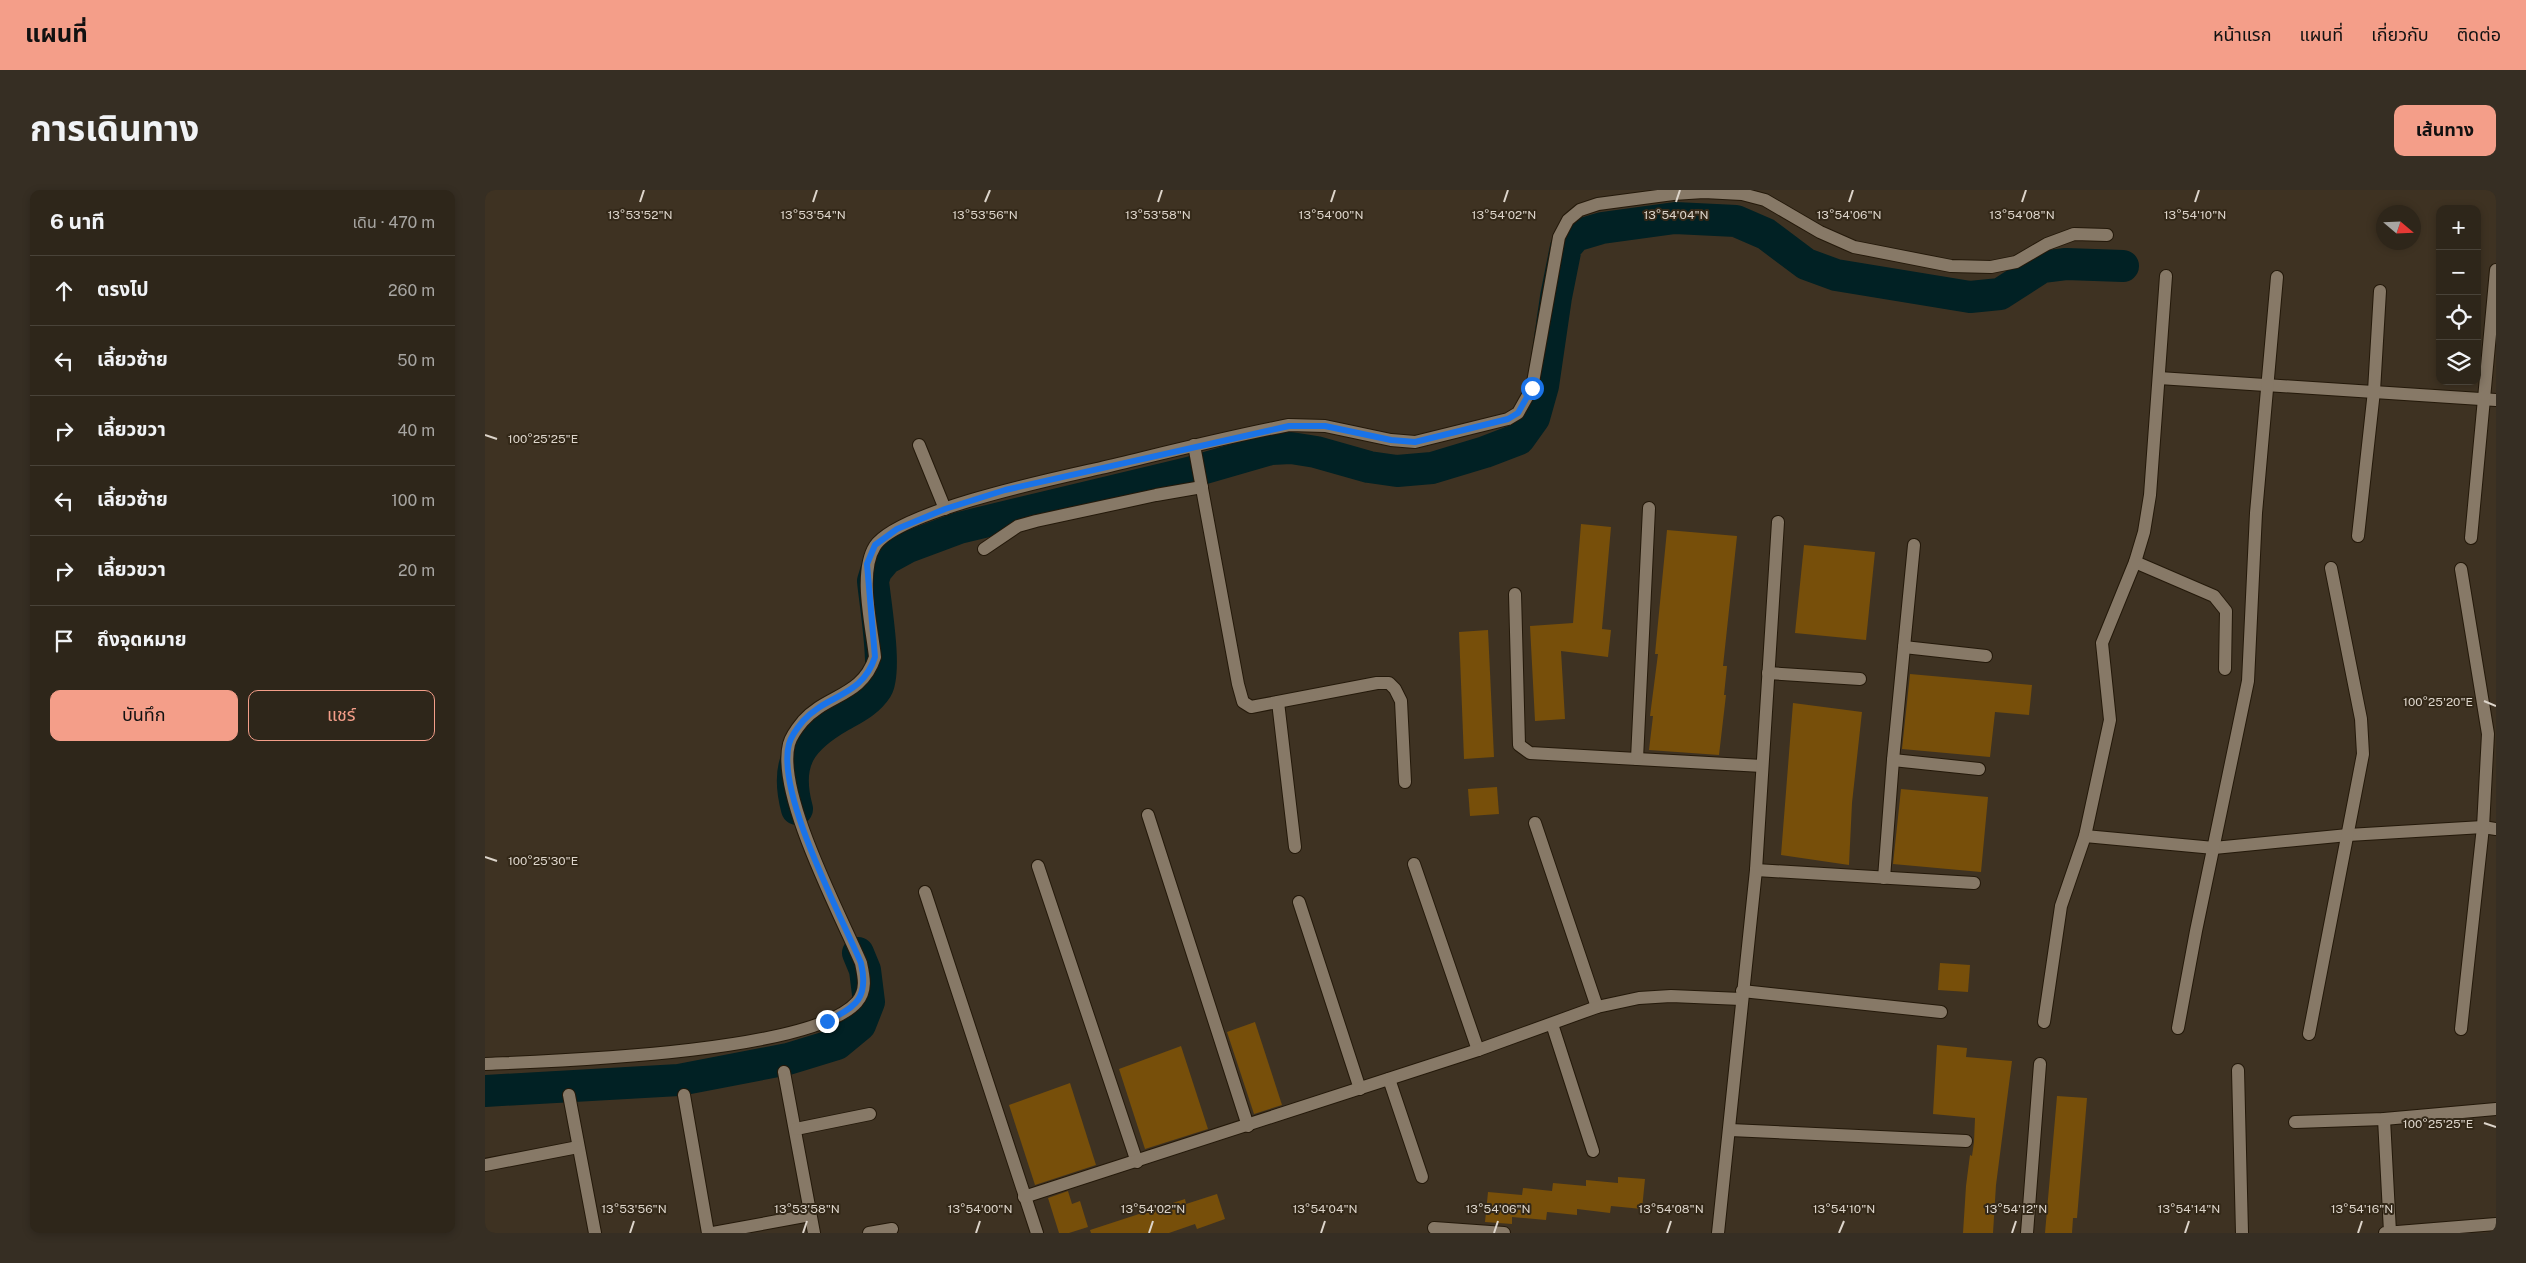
<!DOCTYPE html>
<html lang="th">
<head>
<meta charset="utf-8">
<style>
	:root { --surface:#2e261a; --page:#362e23; --text:#f1f3f6; --muted:#a7a5a2; --line:#494339; --accent:#f49e89 }
	body { margin:0; font-family:"Public Sans","Noto Sans Thai",sans-serif; background:var(--page); color:var(--text) }
	.controls { position:absolute; right:15px; top:15px; display:grid; overflow:hidden; border-radius:10px; box-shadow:0 2px 8px #0003 }
	.controls button { width:45px; height:45px; display:grid; place-items:center; padding:0; border:0; border-bottom:1px solid var(--line); background:var(--surface); color:var(--text); font:25px sans-serif }
	.compass { position:absolute; left:1891px; top:15px; width:45px; height:45px; border-radius:50%; background:var(--surface); box-shadow:0 2px 8px #0003; rotate:109deg }
	.stop { position:absolute; width:15px; height:15px; margin:-11px; border:4px solid #1a73e8; border-radius:50%; background:#fff }
	.stop.end { background:#1a73e8; border-color:#fff; box-shadow:0 1px 5px #0008 }
	.list { margin:0; padding:0; list-style:none }
	h2 { display:flex; justify-content:space-between; align-items:center; height:65px; margin:0; padding:0 20px; font-size:21px }
	h2 small { font-size:16px; font-weight:400; color:var(--muted) }
	.list li { display:grid; grid-template-columns:32px 1fr auto; gap:15px; align-items:center; box-sizing:border-box; height:70px; padding:0 20px; border-top:1px solid var(--line) }
	.list b { display:block; font-size:19px; white-space:nowrap }
	.list em { font-size:16px; font-style:normal; color:var(--muted) }
	.actions { display:flex; gap:10px; padding:15px 20px }
	.actions a { flex:1; padding:11px 0; border:1px solid var(--accent); border-radius:10px; text-align:center; font-size:18px; color:var(--accent) }
	.actions .main { background:var(--accent); color:#111 }
	.icon { flex:none; width:28px; height:28px; fill:none; stroke:currentColor; stroke-width:2; stroke-linecap:round; stroke-linejoin:round }
	.map { position:relative; flex:none; width:2011px; height:1043px; overflow:hidden; border-radius:10px }
	header { display:flex; align-items:center; gap:30px; box-sizing:border-box; height:70px; padding:0 25px; background:var(--accent); color:#111 }
	header strong { font-size:24px }
	nav { display:flex; gap:28px; margin-inline-start:auto; font-size:18px }
	.intro { display:flex; align-items:center; justify-content:space-between; box-sizing:border-box; height:120px; padding:0 30px }
	h1 { margin:0; font-size:35px }
	.button { padding:12px 22px; border-radius:10px; background:var(--accent); color:#111; font-size:18px; font-weight:700 }
	main { display:flex; gap:30px; padding:0 30px }
	aside { flex:1; background:var(--surface); border-radius:10px; box-shadow:0 2px 8px #0003 }
	.map>svg:first-child { display:block }
	.lines { fill:none; stroke-linecap:round; stroke-linejoin:round }
	.river { stroke:#012124; stroke-width:32 }
	.building { fill:#774f0a }
	.minor-casing { stroke:#24190a; stroke-width:14 }
	.minor { stroke:#877967; stroke-width:12 }
	.route { stroke:#1a73e8; stroke-width:6 }
	.ticks { fill:none; stroke:#ddd5cb; stroke-width:2 }
	.ticks-label { font-size:12px; text-anchor:middle; fill:#ddd5cb; stroke:#332818; stroke-width:4; stroke-linejoin:round; paint-order:stroke }
</style>
</head>
<body>
<header>
<strong>แผนที่</strong>
<nav><a>หน้าแรก</a><a>แผนที่</a><a>เกี่ยวกับ</a><a>ติดต่อ</a></nav>
</header>
<div class="intro"><h1>การเดินทาง</h1><a class="button">เส้นทาง</a></div>
<main>
<aside>
<h2>6 นาที<small>เดิน · 470 m</small></h2>
<ul class="list">
<li><svg class="icon" aria-label="ahead" viewBox="0 0 24 24"><path d="M12 20V5M6 11l6-6 6 6"/></svg><div><b>ตรงไป</b></div><em>260 m</em></li>
<li><svg class="icon" aria-label="left" viewBox="0 0 24 24"><path d="M17 20v-9H6M10 6l-5 5 5 5"/></svg><div><b>เลี้ยวซ้าย</b></div><em>50 m</em></li>
<li><svg class="icon" aria-label="right" viewBox="0 0 24 24"><path d="M7 20v-9h11M14 6l5 5-5 5"/></svg><div><b>เลี้ยวขวา</b></div><em>40 m</em></li>
<li><svg class="icon" aria-label="left" viewBox="0 0 24 24"><path d="M17 20v-9H6M10 6l-5 5 5 5"/></svg><div><b>เลี้ยวซ้าย</b></div><em>100 m</em></li>
<li><svg class="icon" aria-label="right" viewBox="0 0 24 24"><path d="M7 20v-9h11M14 6l5 5-5 5"/></svg><div><b>เลี้ยวขวา</b></div><em>20 m</em></li>
<li><svg class="icon" aria-label="arrive" viewBox="0 0 24 24"><path d="M6 21V4h12l-3 4 3 4H6"/></svg><div><b>ถึงจุดหมาย</b></div></li>
</ul>
<div class="actions"><a class="main">บันทึก</a><a>แชร์</a></div>
</aside>
<div class="map">
<svg width="2011" height="1043" viewBox="0 0 2011 1043">
	<rect width="100%" height="100%" fill="#3e3222"/>
	<g class="lines">
		<g class="river">
			<path d="M312,619c-13,-48 4,-70 44,-93 14,-8 27,-14 36,-28 10,-17 -2,-85 -4,-107l3,-10 10,-12 22,-12 51,-19 229,-55 83,-24 20,-1 25,4 53,15 28,4 35,-3 53,-16 34,-13 15,-21 9,-32 13,-89 10,-50 9,-11 27,-8 73,-10 61,3 30,13 40,30 30,11 134,22 30,-3 42,-27 24,-3 57,2"/>
			<polyline points="0,901 194,890 303,869 352,854 375,835 384,812 380,780 373,763"/>
		</g>
	</g>
	<g class="building">
		<polygon points="1096,334 1126,337 1117,439 1126,440 1123,467 1076,461 1080,529 1050,531 1045,436 1088,433"/>
		<polygon points="1182,340 1252,346 1238,476 1242,476 1239,505 1241,505 1234,565 1164,560 1168,526 1165,526 1173,464 1170,464"/>
		<polygon points="1319,355 1390,362 1381,450 1310,443"/>
		<polygon points="1003,440 1009,567 979,569 974,442"/>
		<polygon points="1425,484 1547,495 1544,525 1510,522 1505,567 1417,559"/>
		<polygon points="1308,513 1377,522 1367,613 1364,675 1296,665"/>
		<polygon points="1012,597 1014,624 985,626 983,599"/>
		<polygon points="1416,599 1503,607 1496,682 1408,674"/>
		<polygon points="1455,773 1485,775 1483,802 1453,800"/>
		<polygon points="770,832 797,915 769,924 742,842"/>
		<polygon points="1452,855 1482,858 1481,867 1527,871 1511,995 1508,1043 1478,1043 1481,996 1485,965 1487,966 1489,952 1490,928 1448,924"/>
		<polygon points="696,856 723,939 660,959 634,879"/>
		<polygon points="585,893 611,975 550,995 524,915"/>
		<polygon points="1572,906 1602,908 1592,1028 1588,1028 1587,1043 1560,1043"/>
		<polygon points="1133,987 1160,989 1157,1019 1126,1016 1125,1023 1092,1019 1092,1025 1062,1022 1061,1030 1027,1027 1027,1034 1000,1032 1003,1002 1037,1005 1038,998 1067,1001 1068,993 1101,996 1101,990 1133,993"/>
		<polygon points="583,1001 587,1014 595,1011 603,1037 584,1043 574,1043 563,1008"/>
		<polygon points="732,1004 740,1029 712,1039 710,1034 684,1043 606,1043 605,1040 700,1009 701,1014"/>
	</g>
	<g class="lines">
		<g class="minor-casing">
			<g id="minor">
				<polyline points="1674,188 2011,210"/>
				<polyline points="434,255 460,319"/>
				<polyline points="709,255 753,494 758,512 766,517 892,493 904,493 910,499 916,511 920,592"/>
				<polyline points="1873,346 1889,201 1895,101"/>
				<polyline points="1986,348 2011,80"/>
				<polyline points="499,359 533,336 551,331 671,305 717,297"/>
				<polyline points="1650,372 1729,406 1741,421 1740,479"/>
				<polyline points="1030,404 1034,555 1045,563 1277,576"/>
				<polyline points="1419,457 1501,466"/>
				<polyline points="1283,483 1375,489"/>
				<polyline points="793,512 810,657"/>
				<polyline points="1152,569 1164,318"/>
				<polyline points="1408,570 1494,579"/>
				<polyline points="663,625 763,936"/>
				<polyline points="1050,633 1112,817"/>
				<polyline points="1600,646 1729,658 1863,645 1998,637 2011,639"/>
				<polyline points="929,674 993,860"/>
				<polyline points="553,676 652,972"/>
				<polyline points="1271,680 1489,693"/>
				<polyline points="1399,688 1408,570 1429,355"/>
				<polyline points="440,702 552,1043"/>
				<polyline points="814,712 875,899"/>
				<polyline points="1257,801 1456,822"/>
				<polyline points="1559,832 1576,716 1600,646 1625,530 1617,453 1650,372 1659,342 1665,305 1681,86"/>
				<polyline points="1067,834 1108,961"/>
				<polyline points="1693,838 1711,741 1763,491 1771,323 1792,87"/>
				<polyline points="1976,839 1998,637 2003,544 1976,379"/>
				<polyline points="1824,844 1878,564 1876,529 1846,378"/>
				<path d="M0,874c72,-3 327,-11 372,-62 10,-12 7,-25 4,-39 -21,-49 -85,-170 -72,-219 2,-8 9,-17 14,-23 24,-27 59,-24 72,-64 -3,-30 -17,-84 0,-111 23,-35 182,-68 226,-78 63,-15 125,-31 188,-43l36,1 66,14 24,2 93,-23 10,-6 14,-25 27,-151 9,-17 12,-10 18,-6 75,-10 31,-2 38,2 23,6 55,32 34,15 97,19 40,1 25,-5 31,-18 27,-10 33,1"/>
				<polyline points="1753,880 1757,1043"/>
				<polyline points="299,882 329,1043"/>
				<polyline points="904,889 937,987"/>
				<polyline points="84,905 110,1043"/>
				<polyline points="199,905 223,1043"/>
				<polyline points="1899,929 1905,1042"/>
				<polyline points="1810,932 1899,929 2011,919"/>
				<polyline points="311,939 385,924"/>
				<polyline points="1245,940 1481,951"/>
				<polyline points="0,975 93,957"/>
				<polyline points="539,1007 993,860 1112,817 1154,808 1186,806 1256,809"/>
				<polyline points="949,1038 1019,1043"/>
				<polyline points="228,1043 325,1025"/>
				<polyline points="384,1043 407,1039"/>
				<polyline points="1233,1043 1271,680 1293,332"/>
				<polyline points="1542,1043 1555,874"/>
				<polyline points="1900,1043 2011,1034"/>
			</g>
		</g>
		<use href="#minor" class="minor"/>
	</g>
	<g class="lines">
		<path class="route" d="M342,831c30,-14 42,-24 34,-58 -21,-49 -85,-170 -72,-219 2,-8 9,-17 14,-23 24,-27 59,-24 72,-64l-8,-93 8,-19 22,-16 48,-20 60,-19 284,-64h36l66,14 24,2 93,-23 10,-6 14,-25"/>
	</g>
	<path class="ticks" d="M155,12l4,-12M328,12l4,-12M500,12l5,-12M673,12l4,-12M846,12l4,-12M1019,12l4,-12M1191,12l4,-12M1364,12l4,-12M1537,12l4,-12M1710,12l4,-12M0,245l12,4M1999,511l12,5M0,667l12,4M1999,933l12,4M145,1043l4,-12M318,1043l4,-12M491,1043l4,-12M664,1043l4,-12M836,1043l4,-12M1009,1043l4,-12M1182,1043l4,-12M1354,1043l5,-12M1527,1043l4,-12M1700,1043l4,-12M1873,1043l4,-12"/>
	<g class="ticks-label">
		<text x="1710" y="29">13°54'10"N</text>
		<text x="155" y="29">13°53'52"N</text>
		<text x="328" y="29">13°53'54"N</text>
		<text x="500" y="29">13°53'56"N</text>
		<text x="673" y="29">13°53'58"N</text>
		<text x="846" y="29">13°54'00"N</text>
		<text x="1019" y="29">13°54'02"N</text>
		<text x="1191" y="29">13°54'04"N</text>
		<text x="1364" y="29">13°54'06"N</text>
		<text x="1537" y="29">13°54'08"N</text>
		<text x="58" y="253">100°25'25"E</text>
		<text x="1953" y="516">100°25'20"E</text>
		<text x="58" y="675">100°25'30"E</text>
		<text x="1953" y="938">100°25'25"E</text>
		<text x="149" y="1023">13°53'56"N</text>
		<text x="322" y="1023">13°53'58"N</text>
		<text x="495" y="1023">13°54'00"N</text>
		<text x="668" y="1023">13°54'02"N</text>
		<text x="840" y="1023">13°54'04"N</text>
		<text x="1013" y="1023">13°54'06"N</text>
		<text x="1186" y="1023">13°54'08"N</text>
		<text x="1359" y="1023">13°54'10"N</text>
		<text x="1531" y="1023">13°54'12"N</text>
		<text x="1704" y="1023">13°54'14"N</text>
		<text x="1877" y="1023">13°54'16"N</text>
	</g>
</svg>
<div class="controls">
<button>+</button>
<button>−</button>
<button><svg class="icon" aria-label="locate" viewBox="0 0 24 24"><circle cx="12" cy="12" r="6"/><path d="M12 2v4M12 18v4M2 12h4M18 12h4"/></svg></button>
<button><svg class="icon" aria-label="layers" viewBox="0 0 24 24"><path d="M12 4l9 5-9 5-9-5zM3 14l9 5 9-5"/></svg></button>
</div>
<svg class="compass" viewBox="-18 -18 36 36"><path d="M0-13l5 13h-10z" fill="#e53935"/><path d="M0 13l5-13h-10z" fill="#a7a5a2"/></svg>
<div class="stop" style="left:1047px;top:198px"></div>
<div class="stop end" style="left:342px;top:831px"></div>
</div>
</main>
</body>
</html>
